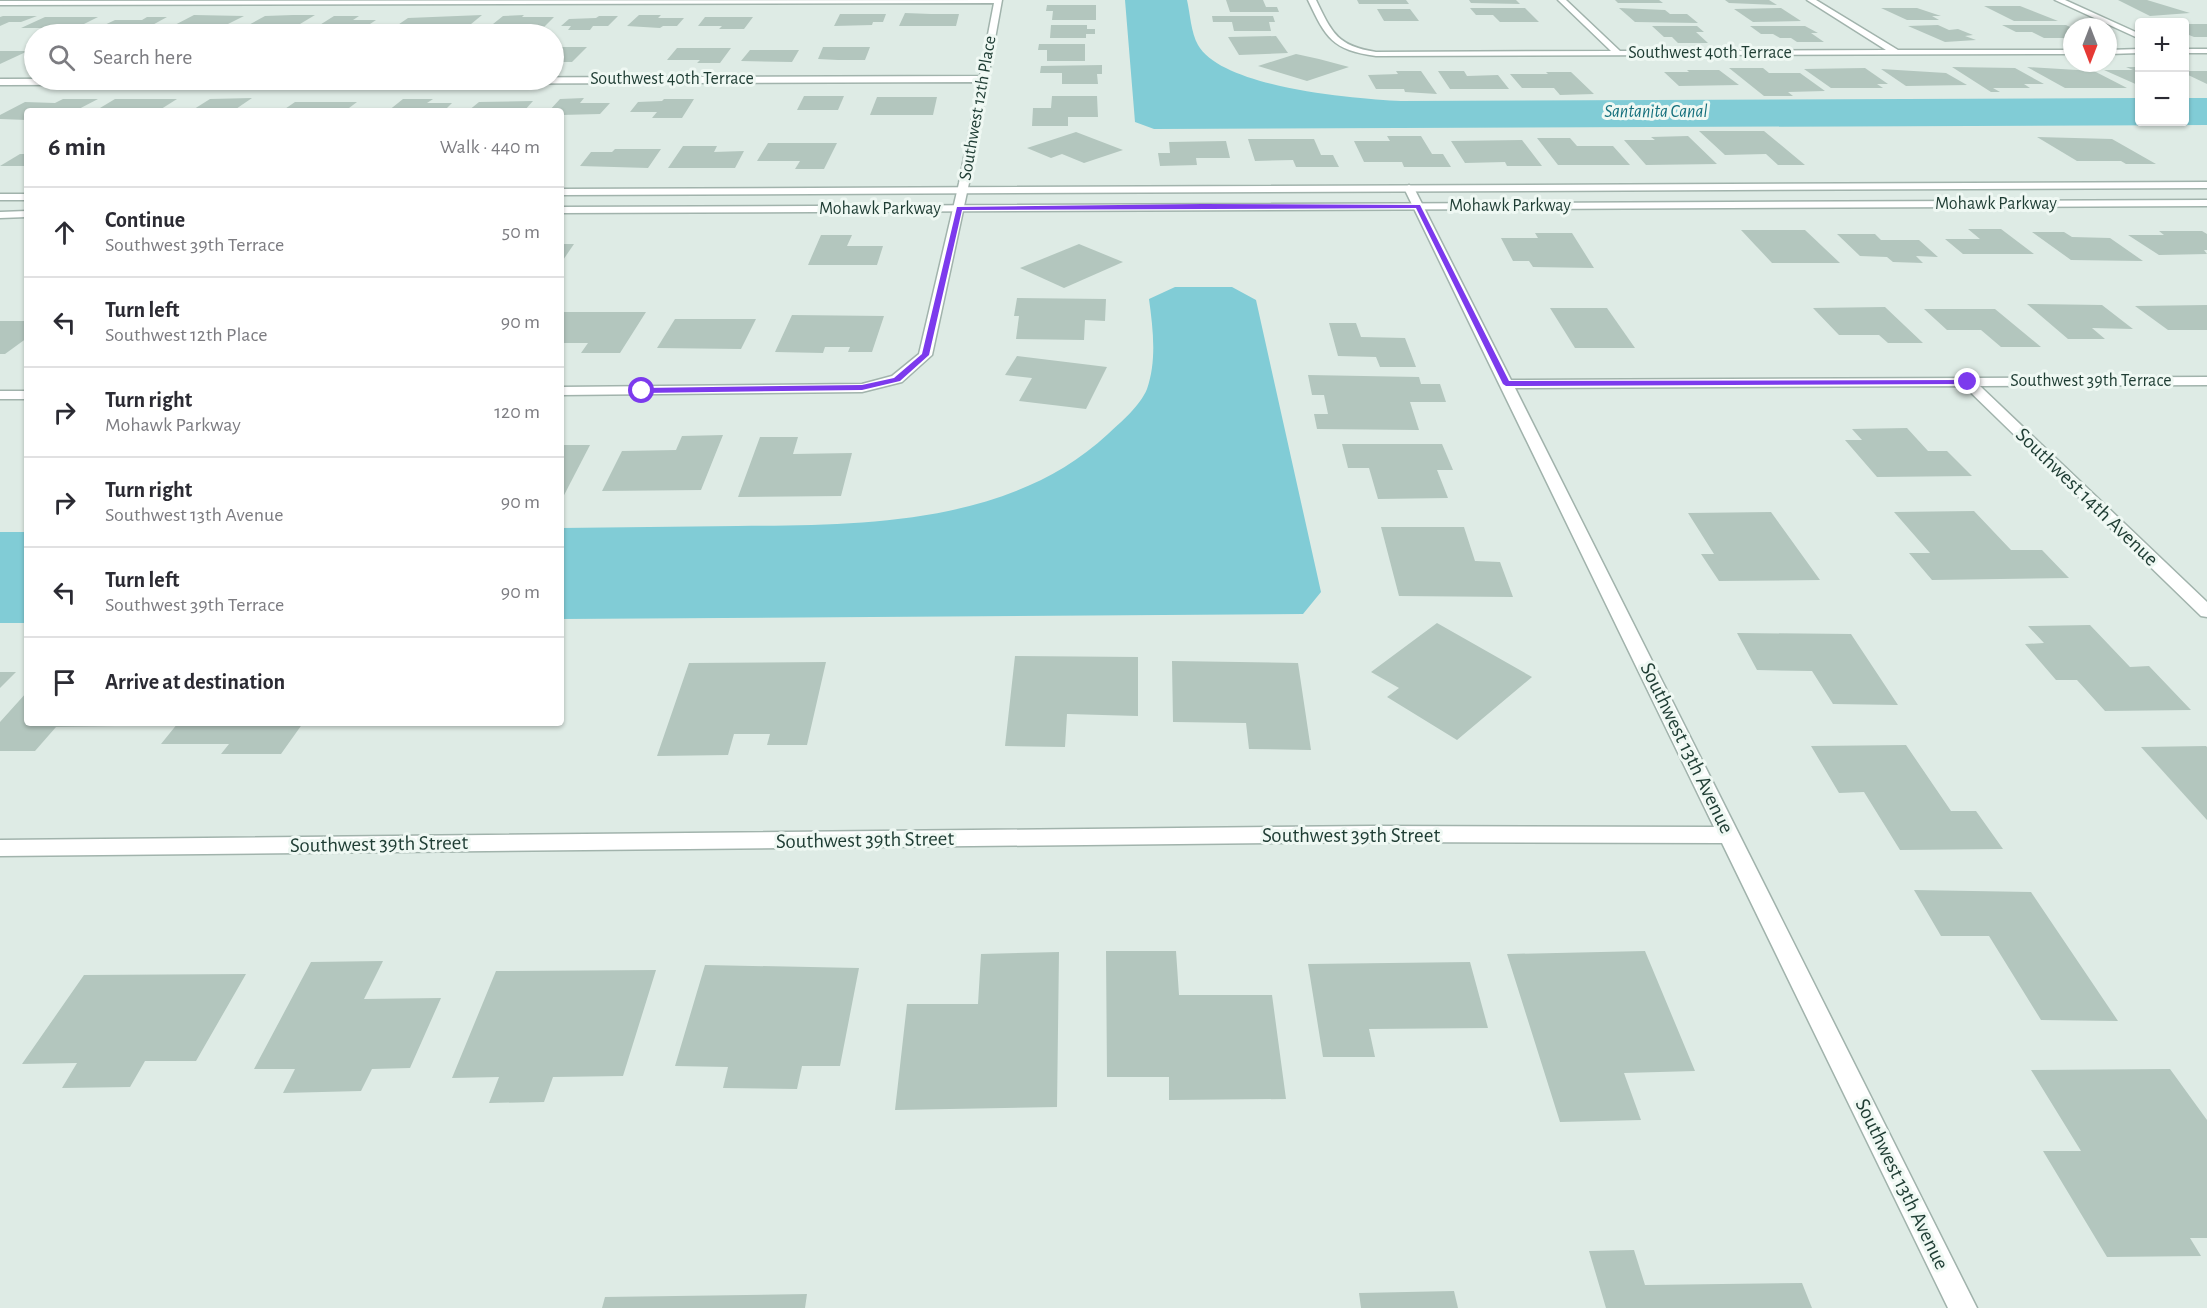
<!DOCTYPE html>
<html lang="en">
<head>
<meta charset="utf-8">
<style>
	:root { --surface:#fff; --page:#f7f7f7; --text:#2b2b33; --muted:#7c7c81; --line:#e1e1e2 }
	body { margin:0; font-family:"Alegreya Sans",sans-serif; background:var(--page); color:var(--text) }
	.controls { position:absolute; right:18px; top:18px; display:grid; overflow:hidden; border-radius:6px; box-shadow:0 2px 4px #0004 }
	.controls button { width:54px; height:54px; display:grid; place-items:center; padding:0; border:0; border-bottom:2px solid var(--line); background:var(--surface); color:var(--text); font:30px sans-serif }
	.compass { position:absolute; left:2063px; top:18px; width:54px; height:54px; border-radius:50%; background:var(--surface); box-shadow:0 2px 4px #0004; rotate:180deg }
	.stop { position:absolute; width:18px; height:18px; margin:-14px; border:4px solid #7c3aed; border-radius:50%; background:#fff }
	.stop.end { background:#7c3aed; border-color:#fff; box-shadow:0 2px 6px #0008 }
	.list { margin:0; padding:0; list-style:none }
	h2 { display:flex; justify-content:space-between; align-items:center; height:78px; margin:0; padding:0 24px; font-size:26px }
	h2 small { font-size:20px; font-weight:400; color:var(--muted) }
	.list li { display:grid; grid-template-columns:39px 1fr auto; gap:18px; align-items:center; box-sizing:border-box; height:90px; padding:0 24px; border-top:2px solid var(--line) }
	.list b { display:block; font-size:22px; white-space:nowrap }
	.list p { margin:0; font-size:20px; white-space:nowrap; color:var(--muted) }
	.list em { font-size:20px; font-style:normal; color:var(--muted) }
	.icon { flex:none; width:33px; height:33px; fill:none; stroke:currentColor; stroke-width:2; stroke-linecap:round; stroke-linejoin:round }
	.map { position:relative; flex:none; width:2207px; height:1308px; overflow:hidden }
	.search { position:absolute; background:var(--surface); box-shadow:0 2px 4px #0004; left:24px; top:24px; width:540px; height:66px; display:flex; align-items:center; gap:15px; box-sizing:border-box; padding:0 21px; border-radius:33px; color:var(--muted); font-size:22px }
	.panel { position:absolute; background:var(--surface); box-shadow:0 2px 4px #0004; left:24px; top:108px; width:540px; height:618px; border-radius:6px }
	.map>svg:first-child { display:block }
	.water { fill:#81ccd6 }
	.building { fill:#b3c6be }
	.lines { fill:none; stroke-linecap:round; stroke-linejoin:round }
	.minor-casing { stroke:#a1b3ac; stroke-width:3 }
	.tertiary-casing { stroke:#a1b3ac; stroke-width:3 }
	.minor { fill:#fff; fill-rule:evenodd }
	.tertiary { fill:#fff; fill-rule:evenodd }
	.route { fill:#7c3aed }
	.labels { text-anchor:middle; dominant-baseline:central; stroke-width:6; stroke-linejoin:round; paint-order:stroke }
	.far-street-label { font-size:18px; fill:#1e3c33; stroke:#eff8f3 }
	.far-water-label { font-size:18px; font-style:italic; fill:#146f7c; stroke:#eff8f3 }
	.street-label { font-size:21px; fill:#1e3c33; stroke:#eff8f3 }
</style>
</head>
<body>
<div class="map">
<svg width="2207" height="1308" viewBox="0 0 2207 1308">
	<rect width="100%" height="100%" fill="#deebe5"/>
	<g class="water">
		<path d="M1125,0h62c3,13 4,33 11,45 24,43 158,54 203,56l738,-3 1,24h44l1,-24h22v27l-1053,4 -19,-7z"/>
		<path d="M1175,287h57l24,13 65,292 -18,22 -742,5v-91c59,-1 118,-1 177,-2 127,-1 272,-1 370,-92 13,-12 32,-28 39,-45 10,-29 6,-60 2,-90z"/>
		<rect x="0" y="532" width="27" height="91"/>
	</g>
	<g class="building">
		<polygon points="1226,0 1263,0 1266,7 1277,7 1279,12 1230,12"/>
		<polygon points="1357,0 1406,0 1409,4 1359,4"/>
		<polygon points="1469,0 1516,0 1520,4 1471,3"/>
		<polygon points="1615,0 1659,0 1663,3 1618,3"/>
		<polygon points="1725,0 1769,0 1777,5 1729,3"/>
		<polygon points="2118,0 2147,0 2190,13 2150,16"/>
		<polygon points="1047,5 1096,5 1096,20 1052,20 1053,11 1046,11"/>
		<polygon points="1984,6 2020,6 2058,21 2014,21"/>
		<polygon points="1470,8 1525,8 1539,22 1500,22 1493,15 1476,15"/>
		<polygon points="1619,8 1665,10 1670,14 1687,14 1698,23 1635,22"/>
		<polygon points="1781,8 1801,21 1753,22 1734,9"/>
		<polygon points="1881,8 1917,8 1941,16 1932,16 1939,20 1907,20"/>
		<polygon points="1377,9 1410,9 1419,21 1384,21"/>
		<polygon points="905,13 931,14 959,14 956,26 899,26"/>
		<polygon points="840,14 886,14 883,22 873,22 872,25 834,26"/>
		<polygon points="194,15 244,16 226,25 167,29"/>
		<polygon points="293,15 315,15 295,27 245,27 265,16"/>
		<polygon points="482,15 465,29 389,31 408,18"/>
		<polygon points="524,15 522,17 554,17 543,28 488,28 503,16"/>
		<polygon points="639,15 661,15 658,18 684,18 677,26 663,26 660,28 627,26"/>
		<polygon points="3,16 37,16 21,22 9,22 0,26 0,17"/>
		<polygon points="334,16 359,16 353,20 376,20 364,28 315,28"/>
		<polygon points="599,16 618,16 608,26 593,26 590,30 568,30 571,26 561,26 569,19 596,18"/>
		<polygon points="1212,16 1273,16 1275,22 1269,22 1271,31 1234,31 1232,22 1213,22"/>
		<polygon points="45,17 98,17 68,32 42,32 50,28 21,28"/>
		<polygon points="147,17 167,17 147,28 96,29 115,20 142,20"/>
		<polygon points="705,17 753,17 744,29 719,29 722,26 698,26"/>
		<polygon points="2184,24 2207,24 2207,37 2194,37 2184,33"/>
		<polygon points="1051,25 1087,25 1087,29 1095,29 1095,34 1086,34 1086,38 1050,38"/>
		<polygon points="1938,25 1949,30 1958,29 1973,35 1965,36 1976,40 1945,42 1908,26"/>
		<polygon points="2002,25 2066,25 2072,28 2072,38 2044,38 2032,32 2016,32"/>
		<polygon points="1652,26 1697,26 1704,32 1696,32 1708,43 1678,43 1672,37 1664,37"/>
		<polygon points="1750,26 1805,26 1818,33 1811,33 1824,42 1797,42 1791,38 1780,38 1773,34 1761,34"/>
		<polygon points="1276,36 1288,53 1239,55 1228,37"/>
		<polygon points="1039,44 1085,44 1085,61 1047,61 1047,50 1038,50"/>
		<polygon points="561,47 587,47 572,62 554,62 554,52"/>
		<polygon points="823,47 870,47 865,60 838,60 818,59"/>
		<polygon points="677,48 731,48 720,63 697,63 700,60 667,60"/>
		<polygon points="750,50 799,50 792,62 741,61"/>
		<polygon points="0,51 28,51 0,64"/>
		<polygon points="1296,54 1319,59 1349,67 1307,81 1258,66"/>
		<polygon points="1102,65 1102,74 1097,74 1098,84 1062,84 1062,73 1040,73 1041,66"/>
		<polygon points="1952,67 2015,68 2044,84 2024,84 2030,88 1993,88 2000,92 1991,92"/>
		<polygon points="2027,67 2094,71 2127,88 2065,88"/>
		<polygon points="2126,67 2140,67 2140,86 2104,70 2133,70"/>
		<polygon points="1729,68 1763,68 1769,73 1800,73 1825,91 1788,92 1793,96 1764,96"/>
		<polygon points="1865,68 1888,84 1877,84 1883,88 1831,88 1804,69"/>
		<polygon points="1881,69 1946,73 1967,85 1906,86"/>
		<polygon points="1687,70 1719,70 1739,85 1679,86 1664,72 1689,72"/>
		<polygon points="1396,71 1421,71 1437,94 1405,92 1404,89 1376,89 1368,75 1398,74"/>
		<polygon points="1438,71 1464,71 1467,76 1498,75 1509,89 1450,89"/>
		<polygon points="2184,71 2207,71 2207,84 2184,73"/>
		<polygon points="1546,72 1571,72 1594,94 1560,95 1554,88 1522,88 1510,74 1548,74"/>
		<polygon points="804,96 844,96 838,110 797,110"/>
		<polygon points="1052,96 1097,96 1098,117 1068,117 1068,126 1032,126 1033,108 1051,108"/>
		<polygon points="877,97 937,97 933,115 870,115"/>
		<polygon points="252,98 233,111 191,111 210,99"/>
		<polygon points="584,98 580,103 610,103 600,114 561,115 561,111 549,111 560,99"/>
		<polygon points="63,99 98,99 75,111 27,111 27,120 0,119 0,115 25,102 55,103"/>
		<polygon points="115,99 177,99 158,111 95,111"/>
		<polygon points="403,99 433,99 427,103 452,103 444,111 388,111"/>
		<polygon points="664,99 694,99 682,118 652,118 657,112 630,112 638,102 662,101"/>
		<polygon points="533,101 524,111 468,111 479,102"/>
		<polygon points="295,102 357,102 345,111 282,111"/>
		<polygon points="1699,131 1764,131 1805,165 1778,165 1766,154 1725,155"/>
		<polygon points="1076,132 1123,150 1084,163 1062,154 1051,158 1027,148"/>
		<polygon points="1387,136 1421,136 1432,154 1443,154 1451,167 1404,167 1402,162 1364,162 1354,141 1390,141"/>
		<polygon points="1688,136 1717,164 1646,165 1624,140 1655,140 1651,137"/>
		<polygon points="2037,137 2112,139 2156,164 2126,164 2121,161 2077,161"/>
		<polygon points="1537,138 1570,138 1577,146 1613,146 1630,165 1558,165"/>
		<polygon points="1248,139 1314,139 1321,155 1333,155 1339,167 1296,167 1293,160 1255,161"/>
		<polygon points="1522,140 1542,166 1507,166 1505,162 1465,163 1451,141"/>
		<polygon points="1226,141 1230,158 1196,158 1197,165 1160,166 1158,153 1170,153 1169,142"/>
		<polygon points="768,143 837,143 824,169 795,169 800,161 757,161"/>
		<polygon points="683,146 717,146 714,152 744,151 735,168 668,168"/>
		<polygon points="615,149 661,149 648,168 580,166 591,152 612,152"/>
		<polygon points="20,154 27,154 27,166 0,166"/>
		<polygon points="1968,229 2001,229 2034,254 1963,254 1945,239 1980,239"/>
		<polygon points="1741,230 1805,230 1840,263 1772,263"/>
		<polygon points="2159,231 2202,231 2207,234 2207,250 2204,250 2207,254 2159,255 2128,235 2164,235"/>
		<polygon points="2032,232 2064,232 2072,237 2110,238 2143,261 2071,260"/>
		<polygon points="1535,233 1572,233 1594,268 1533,267 1529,261 1513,261 1501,238 1538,238"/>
		<polygon points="1837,234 1875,234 1881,240 1919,240 1938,257 1916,256 1923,263 1893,262 1887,257 1860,256"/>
		<polygon points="821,235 852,235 847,246 883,246 877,265 808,265"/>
		<polygon points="561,244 574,244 561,263"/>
		<polygon points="1079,244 1123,262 1064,288 1020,268"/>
		<polygon points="1017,298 1106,299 1105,321 1085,320 1084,340 1016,339 1019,316 1014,316"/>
		<polygon points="2027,304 2102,305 2133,329 2092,328 2105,339 2068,339"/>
		<polygon points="2207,305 2207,330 2168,330 2135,306"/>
		<polygon points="1885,307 1923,343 1888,343 1879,335 1839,335 1813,308"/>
		<polygon points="1550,308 1607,308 1635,348 1575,348"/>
		<polygon points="1924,309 1995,309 2041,347 2001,347 1981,330 1947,330"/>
		<polygon points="561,312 646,312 620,353 581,353 588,343 561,343"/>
		<polygon points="792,315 884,316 872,352 848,352 850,347 825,347 823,353 775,352"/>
		<polygon points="675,319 756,319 741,349 657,348"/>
		<polygon points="0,321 27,321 27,338 5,354 0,354"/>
		<polygon points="1329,323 1356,323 1361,337 1405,338 1416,367 1380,367 1376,357 1338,356"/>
		<polygon points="1017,356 1107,367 1086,409 1019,401 1032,378 1005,375"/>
		<polygon points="1308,375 1419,377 1421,384 1440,384 1446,402 1410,402 1419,430 1317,429 1314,414 1328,414 1324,395 1312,395"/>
		<polygon points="1907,428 1928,451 1947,451 1972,476 1877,477 1845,440 1862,440 1852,429"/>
		<polygon points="723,435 701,490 602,491 622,451 676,450 682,436"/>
		<polygon points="760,437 798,437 793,454 852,453 841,496 738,497"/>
		<polygon points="1342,444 1442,444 1453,470 1437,470 1448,498 1378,499 1369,468 1348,468"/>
		<polygon points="561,445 590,445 561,501"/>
		<polygon points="1974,511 2011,550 2042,550 2069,578 1932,580 1909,553 1930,553 1894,512"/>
		<polygon points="1771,512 1820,580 1719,581 1701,554 1714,554 1688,513"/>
		<polygon points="1381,527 1464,527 1475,561 1500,562 1513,597 1399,596"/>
		<polygon points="1437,623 1532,677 1457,740 1387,697 1399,688 1371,672"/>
		<polygon points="2090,625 2130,667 2149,666 2191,710 2105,711 2077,680 2056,680 2025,644 2044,643 2028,626"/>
		<polygon points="1737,633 1851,634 1898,705 1833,704 1812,671 1757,670"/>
		<polygon points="1015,656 1138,657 1138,716 1067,714 1065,747 1005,746"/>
		<polygon points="1172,661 1298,663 1311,750 1249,749 1246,723 1173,722"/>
		<polygon points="826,662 807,745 767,745 770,734 734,734 728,755 657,756 689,663"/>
		<polygon points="0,672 16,672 0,688"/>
		<polygon points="27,692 27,723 118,723 115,726 56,727 35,751 0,751 0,722"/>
		<polygon points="178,723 303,723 281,754 221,754 229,744 161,744"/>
		<polygon points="1906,745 1951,811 1976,811 2003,849 1900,850 1864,792 1839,793 1811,746"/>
		<polygon points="2206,746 2207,747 2207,820 2141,747"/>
		<polygon points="1914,890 2031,892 2118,1021 2041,1020 1989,936 1941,936"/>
		<polygon points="1106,951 1176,951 1179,995 1272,995 1286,1099 1169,1100 1169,1077 1107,1077"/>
		<polygon points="1645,951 1695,1071 1624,1073 1641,1120 1560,1122 1507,954"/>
		<polygon points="1059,952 1057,1107 895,1110 907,1004 978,1004 981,954"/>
		<polygon points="383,961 364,999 441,998 410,1068 372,1069 361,1091 283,1093 295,1069 254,1069 311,962"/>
		<polygon points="1470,962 1488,1028 1369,1029 1375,1057 1323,1057 1308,964"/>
		<polygon points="705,965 859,968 840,1066 802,1066 797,1089 723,1088 728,1067 675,1066"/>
		<polygon points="656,970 623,1076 553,1077 544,1102 489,1103 499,1077 452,1078 496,971"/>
		<polygon points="246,974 196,1061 145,1061 130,1087 62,1088 77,1063 22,1064 84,975"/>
		<polygon points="2170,1069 2207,1120 2207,1238 2190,1238 2201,1256 2107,1257 2043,1151 2081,1151 2031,1070"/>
		<polygon points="1634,1250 1645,1285 1802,1283 1812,1308 1606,1308 1589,1251"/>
		<polygon points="1454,1291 1458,1308 1361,1308 1359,1293"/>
		<polygon points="807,1294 805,1308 602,1308 605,1297"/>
	</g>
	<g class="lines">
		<g class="minor-casing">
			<g id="minor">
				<polygon points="1002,0 969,183 932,355 902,382 862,392 561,395 561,387 862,384 892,376 919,354 959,183 979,82 0,85 0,79 980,76 994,3 0,5 0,1"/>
				<path d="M1308,0h8c16,33 21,46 60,52l235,-1 -53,-51h8l54,51 266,-1 -79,-50h9l82,50h174v4l-696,2c-44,-6 -50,-18 -68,-56z"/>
				<polygon points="2055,0 2065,0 2140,34 2140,39"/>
				<polygon points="2140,49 2140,53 2108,54 2108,50"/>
				<rect x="2184" y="49" width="23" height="4"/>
				<polygon points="1409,185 1414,188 1511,380 2207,377 2207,385 1980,386 2207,602 2207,617 2201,616 1964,386 1515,388 1977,1308 1948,1308 1722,843 1373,842 0,856 0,840 1373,826 1714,827 1404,188"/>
				<rect x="0" y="391" width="27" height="8"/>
			</g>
		</g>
		<g class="tertiary-casing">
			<g id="tertiary">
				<polygon points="2207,182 2207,188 561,195 561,189"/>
				<rect x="0" y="194" width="27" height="6"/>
				<polygon points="2207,200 2207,206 561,213 561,207"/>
				<polygon points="27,211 27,217 0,218 0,212"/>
			</g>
		</g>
		<use href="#minor" class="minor"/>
		<use href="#tertiary" class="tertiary"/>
	</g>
	<polygon class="route" points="1202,204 1420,205 1509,381 1968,380 1972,382 1968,384 1506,386 1503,384 1416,208 962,210 929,355 900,381 862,390 642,393 638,391 642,388 862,385 894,378 922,354 957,207"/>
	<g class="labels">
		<g class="far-street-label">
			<text x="1710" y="53">Southwest 40th Terrace</text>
			<text x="672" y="79">Southwest 40th Terrace</text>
			<text transform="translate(978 108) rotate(-80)">Southwest 12th Place</text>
			<text x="1996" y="204">Mohawk Parkway</text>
			<text x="1510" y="206">Mohawk Parkway</text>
			<text x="880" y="209">Mohawk Parkway</text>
			<text x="2091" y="381">Southwest 39th Terrace</text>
		</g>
		<g class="far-water-label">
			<text x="1656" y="112">Santanita Canal</text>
		</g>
		<g class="street-label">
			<text transform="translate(2087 497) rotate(44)">Southwest 14th Avenue</text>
			<text transform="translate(1687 748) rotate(64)">Southwest 13th Avenue</text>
			<text x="1351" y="835">Southwest 39th Street</text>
			<text transform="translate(865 840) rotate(-1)">Southwest 39th Street</text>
			<text transform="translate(379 844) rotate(-1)">Southwest 39th Street</text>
			<text transform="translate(1902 1184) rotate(64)">Southwest 13th Avenue</text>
		</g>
	</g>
</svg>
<div class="controls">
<button>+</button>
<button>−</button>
</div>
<svg class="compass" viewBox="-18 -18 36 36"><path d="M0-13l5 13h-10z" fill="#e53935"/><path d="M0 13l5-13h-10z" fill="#7c7c81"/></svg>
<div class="stop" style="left:642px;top:391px"></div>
<div class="stop end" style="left:1968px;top:382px"></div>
<div class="search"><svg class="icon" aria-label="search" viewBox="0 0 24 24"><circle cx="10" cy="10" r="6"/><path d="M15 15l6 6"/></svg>Search here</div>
<section class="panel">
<h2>6 min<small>Walk · 440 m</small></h2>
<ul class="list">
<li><svg class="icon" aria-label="ahead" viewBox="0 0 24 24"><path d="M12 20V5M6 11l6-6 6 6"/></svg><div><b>Continue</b><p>Southwest 39th Terrace</p></div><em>50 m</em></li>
<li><svg class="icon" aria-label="left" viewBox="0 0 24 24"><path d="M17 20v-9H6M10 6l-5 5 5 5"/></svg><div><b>Turn left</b><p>Southwest 12th Place</p></div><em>90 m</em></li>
<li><svg class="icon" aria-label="right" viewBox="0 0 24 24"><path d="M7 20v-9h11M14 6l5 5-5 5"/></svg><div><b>Turn right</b><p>Mohawk Parkway</p></div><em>120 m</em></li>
<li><svg class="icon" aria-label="right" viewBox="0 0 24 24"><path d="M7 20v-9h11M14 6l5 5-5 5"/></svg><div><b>Turn right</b><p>Southwest 13th Avenue</p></div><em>90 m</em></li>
<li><svg class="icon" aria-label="left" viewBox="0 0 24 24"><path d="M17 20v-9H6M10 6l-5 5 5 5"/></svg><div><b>Turn left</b><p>Southwest 39th Terrace</p></div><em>90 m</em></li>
<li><svg class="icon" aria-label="arrive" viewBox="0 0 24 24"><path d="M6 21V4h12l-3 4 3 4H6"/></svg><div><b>Arrive at destination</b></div></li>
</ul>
</section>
</div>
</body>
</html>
